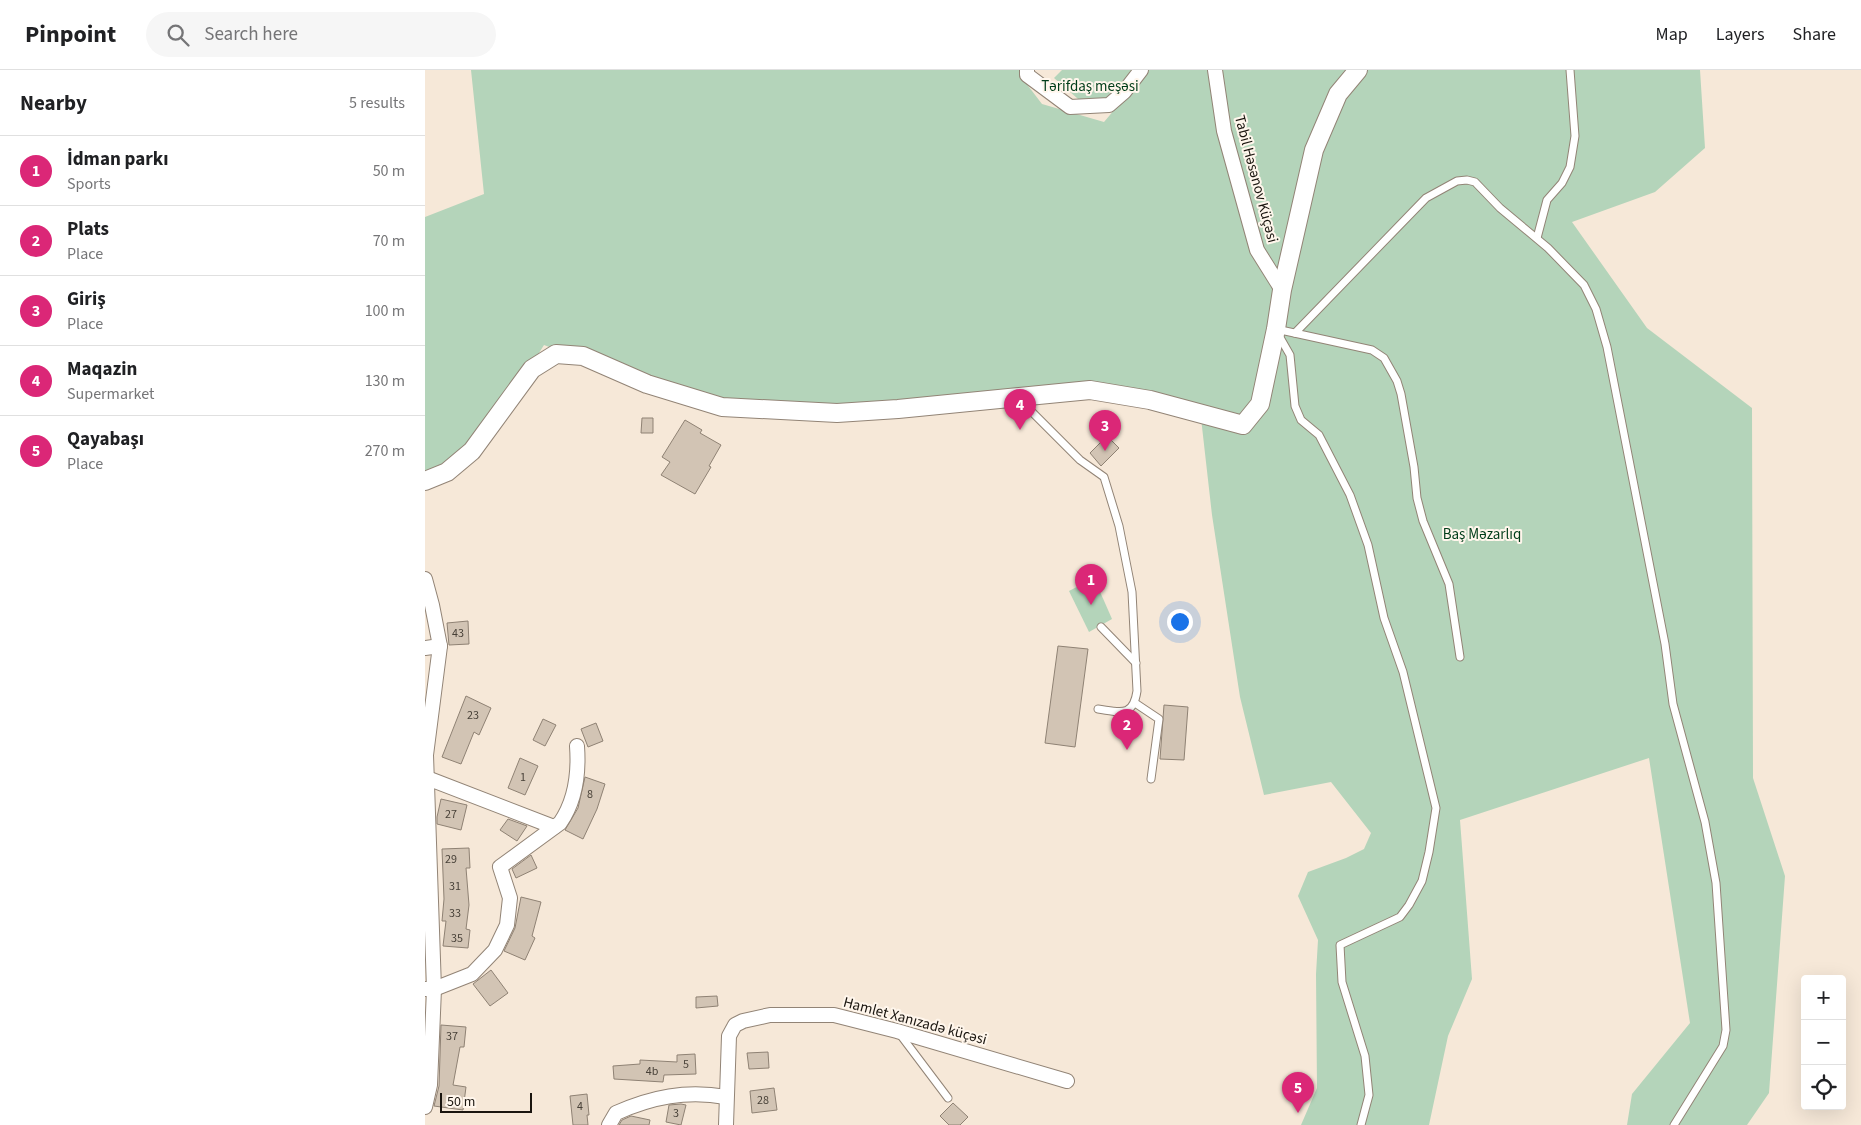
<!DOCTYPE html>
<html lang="en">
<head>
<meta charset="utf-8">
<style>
	:root { --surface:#fff; --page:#f6f6f6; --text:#202124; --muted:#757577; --line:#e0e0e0; --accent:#db2777 }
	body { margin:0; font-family:"Source Sans 3",sans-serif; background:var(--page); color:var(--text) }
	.controls { position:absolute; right:15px; bottom:15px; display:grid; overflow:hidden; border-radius:5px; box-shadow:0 5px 20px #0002 }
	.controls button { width:45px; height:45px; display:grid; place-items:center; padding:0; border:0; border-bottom:1px solid var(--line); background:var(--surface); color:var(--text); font:25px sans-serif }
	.scale { position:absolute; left:15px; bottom:12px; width:92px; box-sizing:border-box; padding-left:5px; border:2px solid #1a150f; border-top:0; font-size:14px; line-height:18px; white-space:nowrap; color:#1a150f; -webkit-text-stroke:4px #fff6ec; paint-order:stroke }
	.you { position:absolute; left:754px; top:551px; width:18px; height:18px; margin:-12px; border:4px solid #fff; border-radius:50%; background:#1a73e8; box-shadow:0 0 0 8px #1a73e833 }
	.badge { display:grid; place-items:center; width:32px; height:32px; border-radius:50%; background:var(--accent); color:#fff; font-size:16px; font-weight:700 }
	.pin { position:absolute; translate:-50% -41px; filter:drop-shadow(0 1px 2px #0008) }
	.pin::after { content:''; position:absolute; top:26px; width:18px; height:15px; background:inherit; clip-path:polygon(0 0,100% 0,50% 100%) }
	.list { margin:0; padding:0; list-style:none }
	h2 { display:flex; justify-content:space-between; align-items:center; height:65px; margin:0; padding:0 20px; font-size:21px }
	h2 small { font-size:16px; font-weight:400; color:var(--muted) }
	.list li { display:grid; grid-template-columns:32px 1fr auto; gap:15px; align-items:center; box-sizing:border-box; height:70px; padding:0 20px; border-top:1px solid var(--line) }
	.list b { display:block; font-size:19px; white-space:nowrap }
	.list p { margin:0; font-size:16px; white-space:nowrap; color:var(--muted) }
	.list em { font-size:16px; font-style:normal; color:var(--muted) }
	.icon { flex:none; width:28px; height:28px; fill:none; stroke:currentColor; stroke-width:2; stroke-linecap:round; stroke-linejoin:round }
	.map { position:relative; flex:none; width:1436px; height:1055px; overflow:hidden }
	header { display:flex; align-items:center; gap:30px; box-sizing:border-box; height:70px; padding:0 25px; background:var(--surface); border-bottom:1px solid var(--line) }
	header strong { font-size:24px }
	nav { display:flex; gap:28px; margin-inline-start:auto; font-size:18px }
	.search { width:350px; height:45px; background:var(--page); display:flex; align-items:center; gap:12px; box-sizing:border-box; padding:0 18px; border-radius:28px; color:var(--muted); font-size:19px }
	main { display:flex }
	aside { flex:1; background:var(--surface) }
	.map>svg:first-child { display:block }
	.green { fill:#b4d4ba }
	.building { fill:#d2c4b4; stroke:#8f8274 }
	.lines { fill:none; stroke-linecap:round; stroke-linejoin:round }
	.service-casing { stroke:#928476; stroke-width:9 }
	.minor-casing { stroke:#928476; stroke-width:16 }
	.tertiary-casing { stroke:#928476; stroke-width:20 }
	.service { stroke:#fff; stroke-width:7 }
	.minor { stroke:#fff; stroke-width:14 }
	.tertiary { stroke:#fff; stroke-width:18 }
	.labels { text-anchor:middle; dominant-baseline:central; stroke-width:4; stroke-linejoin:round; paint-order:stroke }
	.number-label { font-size:12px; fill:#484138 }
	.park-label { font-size:15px; fill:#003d19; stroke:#fff6ec }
	.street-label { font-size:15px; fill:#1a150f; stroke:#fff6ec }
</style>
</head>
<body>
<header>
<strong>Pinpoint</strong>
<div class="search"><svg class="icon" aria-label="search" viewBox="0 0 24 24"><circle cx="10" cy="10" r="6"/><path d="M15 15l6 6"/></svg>Search here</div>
<nav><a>Map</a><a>Layers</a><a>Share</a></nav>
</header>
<main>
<aside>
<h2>Nearby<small>5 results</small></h2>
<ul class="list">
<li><span class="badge">1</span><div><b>İdman parkı</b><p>Sports</p></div><em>50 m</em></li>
<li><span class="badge">2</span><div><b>Plats</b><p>Place</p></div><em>70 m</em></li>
<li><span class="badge">3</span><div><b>Giriş</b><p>Place</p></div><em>100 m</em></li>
<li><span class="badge">4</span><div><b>Maqazin</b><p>Supermarket</p></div><em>130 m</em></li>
<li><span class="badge">5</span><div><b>Qayabaşı</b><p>Place</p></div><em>270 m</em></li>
</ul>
</aside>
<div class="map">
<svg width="1436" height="1055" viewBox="0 0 1436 1055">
	<rect width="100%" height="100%" fill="#f6e8d8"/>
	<g class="green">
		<polygon points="46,0 594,0 594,4 617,34 679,52 723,0 1275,0 1280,78 1230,122 1147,152 1222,258 1327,338 1328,708 1360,806 1344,1023 1322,1055 1202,1055 1207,1024 1265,953 1224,688 1035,750 1047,909 1023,966 1004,1055 876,1055 892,1018 891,904 893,870 873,826 883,802 921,788 939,779 946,763 906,712 839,725 815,627 787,445 776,348 706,322 545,341 416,349 271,332 119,275 75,345 38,392 0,405 0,147 59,124"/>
		<polygon points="637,0 708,0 688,26 660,35 629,8"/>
		<polygon points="669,508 687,549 664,562 644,521"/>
	</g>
	<g class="building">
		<polygon points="217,348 228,348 228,363 216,363"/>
		<polygon points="260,350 277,360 275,363 296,375 284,396 286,397 270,424 236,405 245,392 237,387"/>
		<polygon points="682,366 694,378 676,396 665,383"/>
		<polygon points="43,551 44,574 24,575 22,553"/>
		<polygon points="633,576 663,579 650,677 620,673"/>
		<polygon points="41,626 66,638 54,665 49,662 36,694 17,687"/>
		<polygon points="739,635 763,637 759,690 735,689"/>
		<polygon points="118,649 131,655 120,676 108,670"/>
		<polygon points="171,653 178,671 163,677 156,659"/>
		<polygon points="95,688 113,696 100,725 83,718"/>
		<polygon points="160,707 180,714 172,739 158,769 140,760 153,738"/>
		<polygon points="16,729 42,735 36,760 12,754 12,747"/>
		<polygon points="83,749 102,756 92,771 75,760"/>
		<polygon points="44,778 45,798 41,798 44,835 41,859 45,860 43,878 18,876 21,851 17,851 19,829 17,779"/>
		<polygon points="106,785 112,798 91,808 87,799"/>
		<polygon points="96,827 116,832 107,866 110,868 100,890 79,881 90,858"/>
		<polygon points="66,900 83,923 65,936 48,914"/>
		<polygon points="292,926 293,936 271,938 271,927"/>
		<polygon points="16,955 41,957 39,977 35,977 28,1015 41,1017 38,1040 9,1036 14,1016"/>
		<polygon points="343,982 344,998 324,999 322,983"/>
		<polygon points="270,984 271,1004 239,1005 238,1012 189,1009 188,996 215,994 215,990 252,992 252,985"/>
		<polygon points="349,1018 352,1040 327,1043 325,1021"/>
		<polygon points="162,1024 164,1045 162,1045 163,1055 148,1055 145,1026"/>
		<polygon points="528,1033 543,1047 535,1055 524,1055 515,1046"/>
		<polygon points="256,1034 261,1035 256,1055 241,1052 244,1035"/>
		<polygon points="206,1046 225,1050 224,1055 194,1055 197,1050"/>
	</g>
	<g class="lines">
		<g class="service-casing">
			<g id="service">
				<polyline points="1112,168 1122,130 1137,113 1145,97 1150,66 1145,0"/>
				<polyline points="851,259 947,280 959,288 972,311 976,324 989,397 992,428 998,451 1024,514 1035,587"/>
				<polyline points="870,263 1001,128 1032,111 1042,110 1050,112 1075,138 1123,178 1159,215 1171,239 1182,277 1240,574 1248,634 1280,752 1291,813 1301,960 1298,976 1249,1055"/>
				<polyline points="853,264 865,285 870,336 876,350 894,365 925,425 943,475 959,548 978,602 1011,738 1004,782 997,811 984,835 975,847 915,875 917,912 940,986 944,1025 936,1055"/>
				<path d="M595,330l60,60 24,17 15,49 13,66 5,99c-4,27 -17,21 -39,18"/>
				<polyline points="676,557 711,593"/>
				<polyline points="710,633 734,649 726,709"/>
				<polyline points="474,963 523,1028"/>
			</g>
		</g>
		<g class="minor-casing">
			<g id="minor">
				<polyline points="602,0 602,5 645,37 684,35 699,22 716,0"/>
				<polyline points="790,0 799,61 832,180 857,220"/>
				<polyline points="0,509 7,535 15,576 1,685 9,919 5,1015 0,1037"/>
				<polyline points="0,578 15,576"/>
				<polyline points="2,708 129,757"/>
				<path d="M1,919h8l38,-15 23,-24 12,-25 3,-27 -10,-31 60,-44c16,-23 19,-50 17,-77"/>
				<path d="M184,1055l7,-12c36,-16 70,-23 110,-16"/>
				<polyline points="301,1055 304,966 310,955 318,951 345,945 409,945 472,961 642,1011"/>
			</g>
		</g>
		<g class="tertiary-casing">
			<polyline id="tertiary" points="0,411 22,402 47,381 107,299 131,284 158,286 222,314 297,337 412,343 473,339 665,320 725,330 818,355 835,334 851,259 857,220 889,80 913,24 933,0"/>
		</g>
		<use href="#service" class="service"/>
		<use href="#minor" class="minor"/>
		<use href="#tertiary" class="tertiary"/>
	</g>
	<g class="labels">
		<g class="number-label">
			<text x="33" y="563">43</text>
			<text x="48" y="645">23</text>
			<text x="98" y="707">1</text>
			<text x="165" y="724">8</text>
			<text x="26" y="744">27</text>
			<text x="26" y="789">29</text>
			<text x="30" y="816">31</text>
			<text x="30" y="843">33</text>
			<text x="32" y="868">35</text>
			<text x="27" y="966">37</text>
			<text x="261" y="994">5</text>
			<text x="227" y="1001">4b</text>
			<text x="338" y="1030">28</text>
			<text x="155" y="1036">4</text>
			<text x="251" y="1043">3</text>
		</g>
		<g class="park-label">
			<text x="665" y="16">Tərifdaş meşəsi</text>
			<text x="1057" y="464">Baş Məzarlıq</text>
		</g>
		<g class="street-label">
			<text transform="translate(831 109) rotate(75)">Tabil Həsənov Küçəsi</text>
			<text transform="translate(490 951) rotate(15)">Hamlet Xanızadə küçəsi</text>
		</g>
	</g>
</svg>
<div class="controls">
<button>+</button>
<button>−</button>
<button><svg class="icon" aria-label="locate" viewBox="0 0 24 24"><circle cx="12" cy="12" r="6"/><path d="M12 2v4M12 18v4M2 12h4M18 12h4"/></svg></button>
</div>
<div class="scale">50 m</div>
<div class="you"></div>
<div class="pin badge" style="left:666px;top:535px">1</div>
<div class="pin badge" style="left:702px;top:680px">2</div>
<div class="pin badge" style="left:680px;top:381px">3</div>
<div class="pin badge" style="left:595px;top:360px">4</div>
<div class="pin badge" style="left:873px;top:1043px">5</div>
</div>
</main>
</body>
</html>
